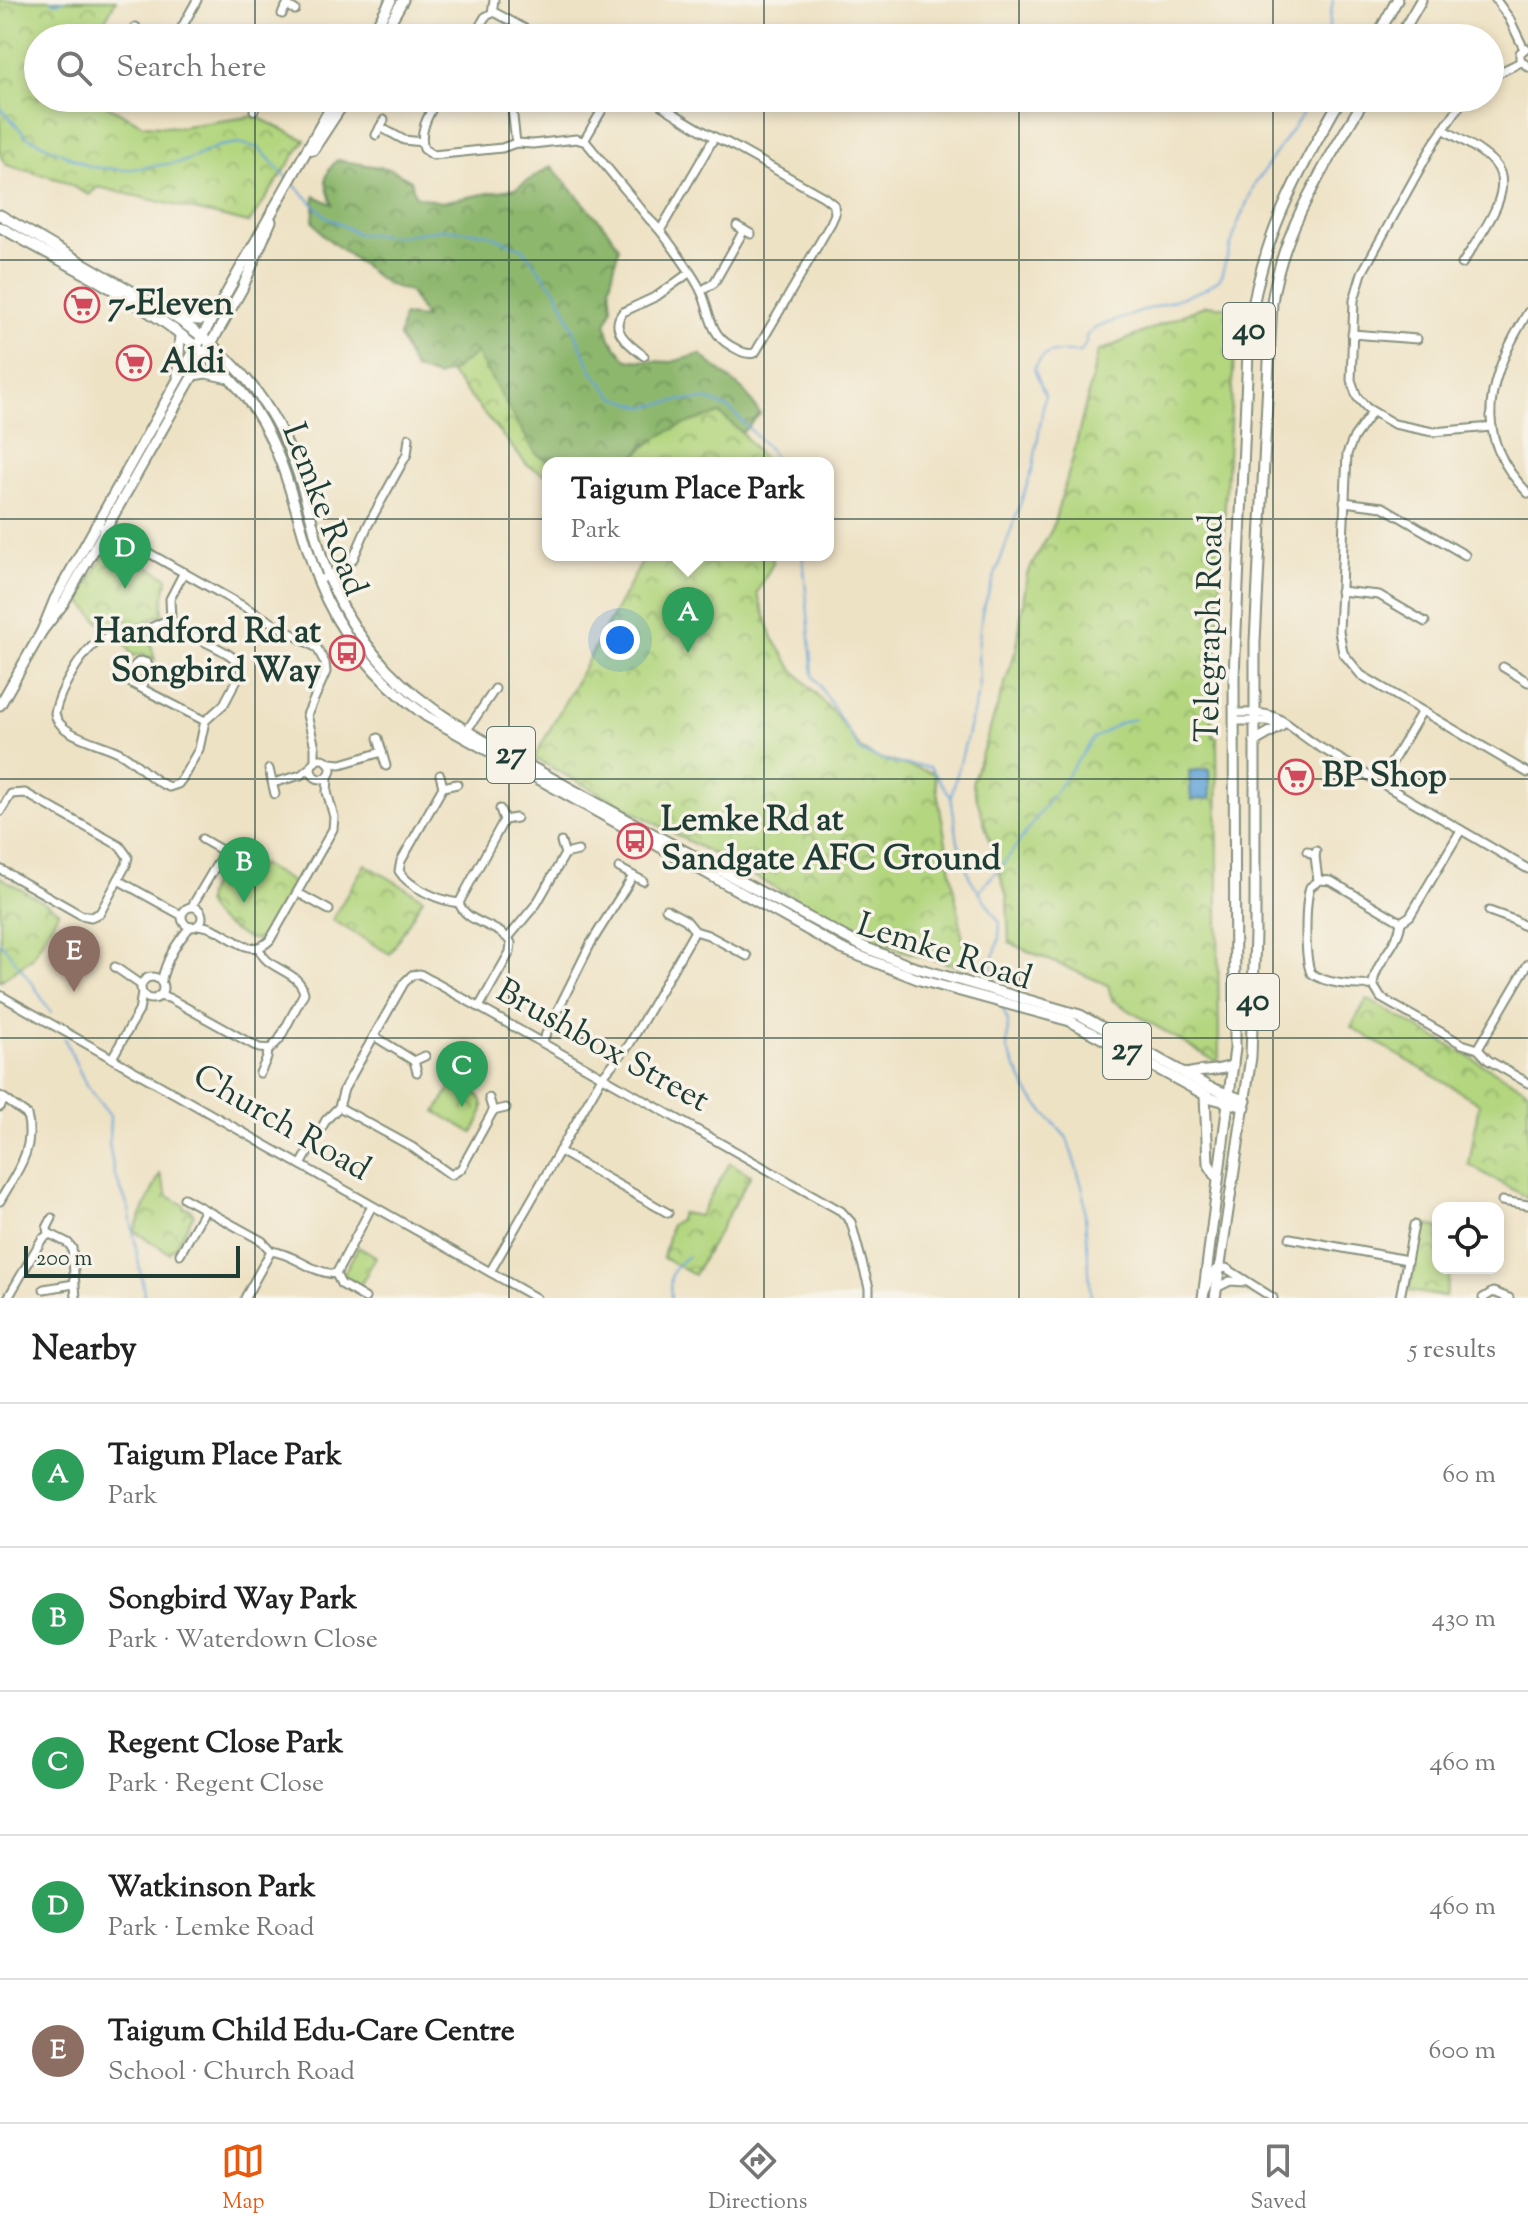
<!DOCTYPE html>
<html lang="en">
<head>
<meta charset="utf-8">
<style>
	:root { --surface:#fff; --page:#f6f6f6; --text:#222; --muted:#767676; --line:#e0e0e0; --accent:#ea580c }
	body { margin:0; font-family:"Sorts Mill Goudy",serif; background:var(--page); color:var(--text) }
	.controls { position:absolute; right:24px; bottom:24px; display:grid; overflow:hidden; border-radius:16px; box-shadow:0 4px 12px #0003 }
	.controls button { width:72px; height:72px; display:grid; place-items:center; padding:0; border:0; border-bottom:2px solid var(--line); background:var(--surface); color:var(--text); font:40px sans-serif }
	.scale { position:absolute; left:24px; bottom:20px; width:216px; box-sizing:border-box; padding-left:8px; border:4px solid #1f3d34; border-top:0; font-size:22px; line-height:28px; white-space:nowrap; color:#1f3d34; -webkit-text-stroke:6px #f7f3e8; paint-order:stroke }
	.you { position:absolute; left:620px; top:640px; width:28px; height:28px; margin:-20px; border:6px solid #fff; border-radius:50%; background:#1a73e8; box-shadow:0 0 0 12px #1a73e833 }
	.badge { display:grid; place-items:center; width:52px; height:52px; border-radius:50%; background:var(--accent); color:#fff; font-size:26px; font-weight:700 }
	.pin { position:absolute; translate:-50% -66px; filter:drop-shadow(0 2px 4px #0008) }
	.pin::after { content:''; position:absolute; top:42px; width:28px; height:24px; background:inherit; clip-path:polygon(0 0,100% 0,50% 100%) }
	.popup { position:absolute; left:542px; top:457px; width:292px; height:104px; box-sizing:border-box; display:grid; place-content:center; border-radius:16px; background:var(--surface); filter:drop-shadow(0 2px 6px #0005); font-size:26px; white-space:nowrap; color:var(--muted) }
	.popup b { font-size:30px; color:var(--text) }
	.popup::after { content:''; position:absolute; left:50%; top:100%; margin-left:-16px; border:16px solid transparent; border-top-color:var(--surface) }
	.list { margin:0; padding:0; list-style:none }
	h2 { display:flex; justify-content:space-between; align-items:center; height:104px; margin:0; padding:0 32px; font-size:34px }
	h2 small { font-size:26px; font-weight:400; color:var(--muted) }
	.list li { display:grid; grid-template-columns:52px 1fr auto; gap:24px; align-items:center; box-sizing:border-box; height:144px; padding:0 32px; border-top:2px solid var(--line) }
	.list b { display:block; font-size:30px; white-space:nowrap }
	.list p { margin:0; font-size:26px; white-space:nowrap; color:var(--muted) }
	.list em { font-size:26px; font-style:normal; color:var(--muted) }
	.icon { flex:none; width:44px; height:44px; fill:none; stroke:currentColor; stroke-width:2; stroke-linecap:round; stroke-linejoin:round }
	.map { position:relative; flex:none; width:1528px; height:1298px; overflow:hidden }
	.search { position:absolute; background:var(--surface); box-shadow:0 4px 12px #0003; left:24px; right:24px; top:24px; height:88px; display:flex; align-items:center; gap:20px; box-sizing:border-box; padding:0 28px; border-radius:44px; color:var(--muted); font-size:30px }
	.sheet { height:824px; background:var(--surface) }
	nav { display:flex; justify-content:space-around; align-items:center; box-sizing:border-box; height:112px; border-top:2px solid var(--line); background:var(--surface); font-size:22px; color:var(--muted) }
	nav a { display:grid; justify-items:center; gap:4px }
	nav .on { color:var(--accent) }
	.map>svg:first-child { display:block }
	.forest { fill:url(#forest-crowns); stroke:#567a51; stroke-width:2 }
	.park { fill:url(#park-crowns); stroke:#698a5a; stroke-width:2 }
	.water { fill:#66a5d8; stroke:#427186; stroke-width:2 }
	.lines { fill:none; stroke-linecap:round; stroke-linejoin:round }
	.stream { stroke:#66a5d8; stroke-width:2 }
	.minor-casing { stroke:#86907c; stroke-width:11 }
	.major-casing { stroke:#86907c; stroke-width:13 }
	.minor { stroke:#fff; stroke-width:7 }
	.major { stroke:#fff; stroke-width:9 }
	.grid { fill:none; stroke:#1f3d34; stroke-width:2; stroke-opacity:0.55 }
	.labels { text-anchor:middle; dominant-baseline:central; stroke-width:7; stroke-linejoin:round; paint-order:stroke }
	.shield { fill:#f7f3e8; stroke:#60746a; stroke-width:2 }
	.shield-label { font-size:32px; font-weight:bold; fill:#1f3d34 }
	.poi-label { font-size:34px; font-weight:bold; fill:#1f3d34; stroke:#f7f3e8; text-anchor:start }
	.street-label { font-size:34px; fill:#1f3d34; stroke:#f7f3e8 }
</style>
</head>
<body>
<div class="map">
<svg width="1528" height="1298" viewBox="0 0 1528 1298">
	<defs>
		<pattern id="forest-crowns" width="20" height="18" patternUnits="userSpaceOnUse" patternTransform="scale(2)"><rect width="20" height="18" fill="#8eb76e"/><path d="M2 6a3 3 0 1 1 6 0M12 15a3 3 0 1 1 6 0" fill="none" stroke="#73965b"/></pattern>
		<pattern id="park-crowns" width="20" height="18" patternUnits="userSpaceOnUse" patternTransform="scale(2)"><rect width="20" height="18" fill="#b3d67f"/><path d="M2 6a3 3 0 1 1 6 0M12 15a3 3 0 1 1 6 0" fill="none" stroke="#91af69"/></pattern>
	</defs>
	<rect width="100%" height="100%" fill="#f7f3e8"/>
	<filter id="ink" filterUnits="userSpaceOnUse"><feTurbulence type="fractalNoise" baseFrequency=".0125" numOctaves="2"/><feDisplacementMap in="SourceGraphic" scale="16" xChannelSelector="R" yChannelSelector="G"/><feConvolveMatrix kernelMatrix="1 2 1 2 8 2 1 2 1" color-interpolation-filters="sRGB"/></filter>
	<filter id="wash" filterUnits="userSpaceOnUse"><feTurbulence type="fractalNoise" baseFrequency=".006" numOctaves="4" result="noise"/><feDisplacementMap in="SourceGraphic" scale="32" xChannelSelector="R" yChannelSelector="G"/><feGaussianBlur stdDeviation="1.8" result="paint"/><feColorMatrix in="noise" values="0 0 0 0 0 0 0 0 0 0 0 0 0 0 0 0 0 1.4 0 .05"/><feComposite in="paint" operator="in"/></filter>
	<g filter="url(#wash)">
		<rect width="100%" height="100%" fill="#eee2c5"/>
		<path class="forest" d="M337,160l54,9 20,11 4,16 26,6 75,-14 35,-22 56,63 12,18 -9,38 2,23 -6,17 4,14 17,21 45,2 28,-8 45,38 15,22 -18,19 -22,-19 -76,31 -14,18h-76l-18,-9 -76,-86 -23,9 -23,-8 -15,-32 4,-21 22,2 -15,-26 -23,-8 -63,-48 -11,-15 2,-25 17,8c-7,-22 -11,-27 5,-44z"/>
		<g class="park">
			<polygon points="0,0 116,0 95,38 38,38 38,98 98,98 102,103 143,125 178,127 255,116 305,140 249,223 98,187 89,195 60,180 6,165 0,155"/>
			<polygon points="1206,305 1237,308 1219,604 1217,700 1211,705 1213,737 1217,737 1219,1058 1215,1061 1112,1000 1108,985 1009,943 1007,897 972,783 1017,647 1027,574 1052,529 1072,461 1098,352"/>
			<polygon points="476,353 536,454 554,463 548,463 548,476 527,465 450,373"/>
			<path d="M720,414l22,19 25,30h-137c22,-29 55,-41 90,-49z"/>
			<path d="M118,549l49,28c1,13 -7,23 -4,37l-28,12 -30,3 -26,-30 26,-45z"/>
			<polygon points="646,555 772,555 773,563 757,593 773,638 792,668 838,718 862,750 875,757 934,773 968,969 903,951 863,935 534,758"/>
			<polygon points="149,636 155,660 143,654 133,656 123,641 132,642"/>
			<path d="M226,863h6l22,12 7,-11 31,18v4l-32,53c-12,2 -19,-4 -29,-10 -37,-20 -27,-36 -5,-66z"/>
			<polygon points="365,864 423,898 390,954 332,920"/>
			<polygon points="0,877 59,911 32,958 0,981"/>
			<polygon points="1367,999 1528,1090 1528,1198 1469,1165 1479,1103 1351,1027"/>
			<path d="M456,1079c28,18 35,21 17,54l-37,-21z"/>
			<polygon points="730,1163 751,1175 694,1275 663,1258 671,1225 679,1220 681,1213 699,1216"/>
			<polygon points="160,1174 168,1196 184,1205 184,1209 189,1208 194,1214 174,1249 171,1249 169,1253 134,1231"/>
			<polygon points="1421,1224 1438,1227 1438,1268 1451,1268 1445,1297 1409,1291"/>
			<polygon points="358,1247 376,1257 360,1286 347,1279 344,1273"/>
		</g>
		<polygon class="water" points="1209,769 1211,798 1191,800 1189,771"/>
		<g class="lines">
			<g class="stream">
				<polyline points="52,0 55,3 64,0"/>
				<polyline points="1327,38 1333,0"/>
				<polyline points="0,107 26,136 91,167 125,170 183,162 219,146 239,143 259,148 288,179"/>
				<polyline points="292,183 327,217 358,234 400,236 441,229 486,233 523,249 558,293 592,371 614,397 644,407 681,400 709,400 730,409 770,450 778,463"/>
				<polyline points="803,555 813,675 861,752 892,763 930,767 951,797 958,842 970,878 1000,923 999,938 991,968 993,986"/>
				<path d="M951,797l28,-107 -1,-42 4,-36 51,-144 12,-73 -11,-26c11,-23 24,-16 47,-17l5,-9v-7l11,-9 106,-37 17,-11 18,-56 17,-39 58,-86"/>
				<polyline points="978,892 1004,863 1093,739 1120,723 1134,719"/>
				<polyline points="0,941 33,984 51,1013"/>
				<polyline points="1002,1007 1008,1021 1007,1050 1031,1097 1067,1138 1083,1189 1091,1298"/>
				<polyline points="64,1038 86,1085 110,1116 109,1143 114,1173 129,1209 145,1298"/>
				<path d="M671,1298c-2,-21 -1,-29 17,-42"/>
			</g>
		</g>
	</g>
	<g filter="url(#ink)">
		<g class="lines">
			<g class="minor-casing">
				<g id="minor">
					<polyline points="1496,0 1509,18 1524,49"/>
					<polyline points="492,13 494,0"/>
					<polyline points="282,14 287,5 295,10"/>
					<polyline points="382,25 405,38"/>
					<polyline points="130,38 136,27"/>
					<polyline points="176,38 197,0"/>
					<polyline points="473,38 485,17 494,12 542,38"/>
					<polyline points="1526,48 1520,53 1520,59 1528,67"/>
					<polyline points="1490,77 1521,62"/>
					<path d="M438,98c-9,16 -20,33 -14,51l9,6 69,-7 14,-5 17,1 43,-5 10,3 64,78c11,9 41,52 49,67 12,21 8,46 32,59 9,5 14,9 24,7l76,-130 4,-9 -1,-9 -10,-8 -96,-54c-27,-10 -53,-30 -79,-45"/>
					<polyline points="1465,98 1434,143 1362,273 1354,300 1351,380 1357,397 1367,408 1394,424 1433,432 1492,427"/>
					<polyline points="511,99 516,143"/>
					<polyline points="503,100 519,98"/>
					<polyline points="254,110 260,98"/>
					<polyline points="380,127 404,140 422,142"/>
					<path d="M1443,129c17,10 39,21 52,35 23,27 -19,76 -33,100"/>
					<polyline points="376,135 384,120"/>
					<polyline points="584,141 609,98"/>
					<polyline points="737,226 751,234"/>
					<polyline points="661,229 714,138"/>
					<polyline points="701,291 714,283 744,230"/>
					<path d="M1528,312c-38,63 -60,121 0,181"/>
					<polyline points="1352,334 1417,339"/>
					<path d="M644,356c-14,-11 -36,-26 -21,-44l34,-16 32,-23"/>
					<polyline points="1372,412 1354,437 1347,454 1339,631 1343,653 1361,675 1528,773"/>
					<polyline points="1344,502 1383,507 1465,555"/>
					<polyline points="103,527 317,648 325,663 326,672 307,715 315,747 315,762"/>
					<polyline points="324,578 343,569 353,559 368,525 407,454 409,438"/>
					<polyline points="1340,591 1379,595 1425,622"/>
					<path d="M171,619c-10,3 -19,9 -30,13 -12,4 -26,2 -38,7 -20,8 -44,53 -48,74 3,24 49,30 67,41 17,10 28,26 47,33l9,-3 4,-5 17,-30 6,-28 19,-17 18,-34c-6,-22 -54,-29 -71,-51l-1,-20 14,-27"/>
					<polyline points="1503,667 1528,682"/>
					<path d="M142,688l8,-19 -3,-6 -6,-2c-8,3 -13,14 -10,22l74,38"/>
					<path d="M1234,713c48,-2 45,7 82,32l212,124"/>
					<polyline points="1234,721 1267,721 1282,726"/>
					<polyline points="465,733 495,689"/>
					<polyline points="378,738 386,766"/>
					<circle cx="321" cy="769" r="10"/>
					<polyline points="330,763 341,764 382,752"/>
					<polyline points="269,769 275,794"/>
					<polyline points="440,775 443,787 457,784"/>
					<polyline points="273,783 301,775 311,767"/>
					<polyline points="1380,783 1422,711"/>
					<path d="M443,787l-42,74 -2,10c10,17 42,30 60,32"/>
					<polyline points="500,809 504,820 516,818"/>
					<polyline points="0,812 11,794 25,793 120,846 128,857 126,865 100,913 91,917 81,915 0,869"/>
					<path d="M1461,830l-51,86 -9,6c-2,23 -26,39 -28,63l8,13 81,46 16,5"/>
					<polyline points="202,839 251,867"/>
					<polyline points="561,842 565,854 578,851"/>
					<polyline points="1307,851 1315,856 1316,851"/>
					<polyline points="1315,856 1318,881"/>
					<polyline points="619,868 643,881"/>
					<polyline points="118,880 181,915"/>
					<polyline points="298,893 329,910"/>
					<polyline points="192,906 224,852"/>
					<circle cx="192" cy="917" r="10"/>
					<polyline points="1489,911 1514,920 1528,928"/>
					<path d="M198,925c5,1 9,1 13,3 21,7 39,32 59,12l63,-111 1,-12 -7,-25 1,-14"/>
					<polyline points="695,931 708,935 747,956"/>
					<polyline points="508,938 537,903 565,854"/>
					<polyline points="115,967 141,985"/>
					<circle cx="152" cy="988" r="11"/>
					<path d="M161,982c6,-24 14,-37 29,-55"/>
					<path d="M1373,985c-18,1 -48,-1 -62,-12 -7,-16 -6,-69 -1,-86l10,-7 11,1 70,41"/>
					<polyline points="0,995 536,1298"/>
					<path d="M158,996l11,2 90,50 11,1 9,-9 25,-47c-5,-24 -38,-22 -45,-45"/>
					<path d="M479,1007l31,-55 1,-9c-11,-19 -45,-19 -52,-40l45,-83"/>
					<polyline points="374,1036 414,1061"/>
					<polyline points="542,1042 591,943 633,876"/>
					<polyline points="1478,1049 1528,964"/>
					<polyline points="1478,1049 1488,1060 1528,1083"/>
					<polyline points="112,1058 139,1011 142,993"/>
					<polyline points="417,1072 414,1061 425,1056"/>
					<polyline points="260,1073 267,1058 268,1050"/>
					<polyline points="0,1096 5,1099 0,1107"/>
					<polyline points="489,1098 493,1111 506,1108"/>
					<polyline points="339,1107 412,1147 451,1175 461,1169 493,1111"/>
					<polyline points="559,1151 668,1213"/>
					<polyline points="301,1165 326,1120 339,1107 344,1089 404,983 412,975 420,974 841,1211 851,1222 869,1288 869,1298"/>
					<polyline points="184,1198 262,1241 271,1251"/>
					<path d="M0,1201c16,-28 36,-52 27,-86l-22,-16"/>
					<polyline points="1502,1201 1528,1205"/>
					<polyline points="48,1234 47,1228 52,1218"/>
					<polyline points="1290,1238 1407,1260"/>
					<polyline points="180,1254 205,1210"/>
					<polyline points="490,1272 602,1077 629,1045 695,931 686,920 666,909"/>
					<polyline points="1216,1288 1230,1281 1245,1282"/>
					<polyline points="44,1289 74,1284"/>
					<polyline points="1205,1292 1215,1270 1226,1268 1273,1298"/>
					<polyline points="8,1298 42,1239 50,1234 68,1243 72,1248 76,1298"/>
					<path d="M245,1298l26,-47c24,3 40,22 65,23"/>
					<polyline points="365,1298 341,1284 336,1274 372,1206"/>
					<polyline points="1400,1298 1414,1225"/>
					<polyline points="1483,1298 1493,1292 1509,1298"/>
				</g>
			</g>
			<g class="major-casing">
				<g id="major">
					<polyline points="370,38 391,0"/>
					<polyline points="381,38 403,0"/>
					<polyline points="1376,38 1397,0"/>
					<polyline points="1399,38 1421,0"/>
					<polyline points="313,150 347,98"/>
					<path d="M0,215c35,20 70,41 105,61 86,48 153,88 189,186 12,32 19,66 29,99 13,40 36,77 64,108 48,51 117,82 177,116 99,55 198,108 298,161l48,20 170,49 129,72 37,14"/>
					<path d="M0,227c85,48 200,100 255,183 34,53 42,113 63,170 22,57 60,101 108,136l416,233 78,31 150,41 141,77 34,9"/>
					<polyline points="181,319 200,320 213,317"/>
					<polyline points="193,375 206,373 229,378"/>
					<polyline points="178,376 180,334"/>
					<polyline points="42,631 55,599 336,98"/>
					<polyline points="0,705 42,631 63,604 242,289 271,221"/>
					<polyline points="1255,741 1281,726"/>
					<path d="M1186,1074c18,-5 29,-1 47,-9"/>
					<polyline points="1205,1095 1208,1163 1218,1179"/>
					<path d="M1203,1298l32,-250 -1,-371 15,-348c14,-95 46,-150 92,-231"/>
					<path d="M1215,1298l36,-241 4,-123v-292l17,-340c11,-76 55,-139 93,-204"/>
				</g>
			</g>
			<use href="#minor" class="minor"/>
			<use href="#major" class="major"/>
		</g>
	</g>
	<path class="grid" d="M255,0v38M509,0v38M764,0v38M1019,0v38M1273,0v38M255,98v1200M509,98v1200M764,98v1200M1019,98v1200M1273,98v1200M0,260h1528M0,519h1528M0,779h1528M0,1038h1528"/>
	<defs>
		<g id="supermarket-ring" transform="scale(1.8)"><circle r="9.5" fill="#f7f3e8" stroke="#d1495b" stroke-width="1.5"/><path d="M-6-5.5h2.5l.6 2H6L4.5 2H-2.5L-4.4-4H-6ZM-1.5 3.2a1.3 1.3 0 1 0 .1 0ZM3 3.2a1.3 1.3 0 1 0 .1 0Z" fill="#d1495b"/></g>
		<g id="bus-ring" transform="scale(1.8)"><circle r="9.5" fill="#f7f3e8" stroke="#d1495b" stroke-width="1.5"/><path d="M-5-6H5V4H4V6H2V4H-2V6H-4V4H-5ZM-3.5-4V0h7V-4ZM-3.5 1.2v1.5H-2V1.2ZM2 1.2v1.5H3.5V1.2Z" fill="#d1495b"/></g>
	</defs>
	<g fill-rule="evenodd">
		<use href="#supermarket-ring" x="82" y="305"/>
		<use href="#supermarket-ring" x="134" y="363"/>
		<use href="#bus-ring" x="347" y="653"/>
		<use href="#supermarket-ring" x="1296" y="777"/>
		<use href="#bus-ring" x="635" y="841"/>
	</g>
	<g class="labels">
		<g class="shield">
			<rect x="1223" y="303" width="52" height="56" rx="6"/>
			<rect x="487" y="727" width="48" height="56" rx="6"/>
			<rect x="1227" y="974" width="52" height="56" rx="6"/>
			<rect x="1103" y="1023" width="48" height="56" rx="6"/>
		</g>
		<g class="shield-label">
			<text x="1249" y="331">40</text>
			<text x="511" y="755">27</text>
			<text x="1253" y="1002">40</text>
			<text x="1127" y="1051">27</text>
		</g>
		<g class="poi-label">
			<text x="108" y="305">7-Eleven</text>
			<text x="160" y="363">Aldi</text>
			<text x="321" y="633" text-anchor="end">Handford Rd at<tspan x="321" dy="39">Songbird Way</tspan></text>
			<text x="1322" y="777">BP Shop</text>
			<text x="661" y="821">Lemke Rd at<tspan x="661" dy="39">Sandgate AFC Ground</tspan></text>
		</g>
		<g class="street-label">
			<text transform="translate(323 510) rotate(69)">Lemke Road</text>
			<text transform="translate(1211 628) rotate(-89)">Telegraph Road</text>
			<text transform="translate(944 953) rotate(18)">Lemke Road</text>
			<text transform="translate(602 1047) rotate(29)">Brushbox Street</text>
			<text transform="translate(281 1124) rotate(30)">Church Road</text>
		</g>
	</g>
</svg>
<div class="controls">
<button><svg class="icon" aria-label="locate" viewBox="0 0 24 24"><circle cx="12" cy="12" r="6"/><path d="M12 2v4M12 18v4M2 12h4M18 12h4"/></svg></button>
</div>
<div class="scale">200 m</div>
<div class="you"></div>
<div class="pin badge" style="left:688px;top:653px;background:#2e9e5b">A</div>
<div class="popup"><b>Taigum Place Park</b>Park</div>
<div class="pin badge" style="left:244px;top:903px;background:#2e9e5b">B</div>
<div class="pin badge" style="left:462px;top:1107px;background:#2e9e5b">C</div>
<div class="pin badge" style="left:125px;top:589px;background:#2e9e5b">D</div>
<div class="pin badge" style="left:74px;top:992px;background:#8d6e63">E</div>
<div class="search"><svg class="icon" aria-label="search" viewBox="0 0 24 24"><circle cx="10" cy="10" r="6"/><path d="M15 15l6 6"/></svg>Search here</div>
</div>
<section class="sheet">
<h2>Nearby<small>5 results</small></h2>
<ul class="list">
<li><span class="badge" style="background:#2e9e5b">A</span><div><b>Taigum Place Park</b><p>Park</p></div><em>60 m</em></li>
<li><span class="badge" style="background:#2e9e5b">B</span><div><b>Songbird Way Park</b><p>Park · Waterdown Close</p></div><em>430 m</em></li>
<li><span class="badge" style="background:#2e9e5b">C</span><div><b>Regent Close Park</b><p>Park · Regent Close</p></div><em>460 m</em></li>
<li><span class="badge" style="background:#2e9e5b">D</span><div><b>Watkinson Park</b><p>Park · Lemke Road</p></div><em>460 m</em></li>
<li><span class="badge" style="background:#8d6e63">E</span><div><b>Taigum Child Edu-Care Centre</b><p>School · Church Road</p></div><em>600 m</em></li>
</ul>
</section>
<nav>
<a class="on"><svg class="icon" aria-label="map" viewBox="0 0 24 24"><path d="M3 6l6-2 6 2 6-2v14l-6 2-6-2-6 2zM9 4v14M15 6v14"/></svg>Map</a>
<a><svg class="icon" aria-label="directions" viewBox="0 0 24 24"><path d="M12 3l9 9-9 9-9-9zM9 14v-3h6M13 9l2 2-2 2"/></svg>Directions</a>
<a><svg class="icon" aria-label="saved" viewBox="0 0 24 24"><path d="M7 4h10v16l-5-4-5 4z"/></svg>Saved</a>
</nav>
</body>
</html>
